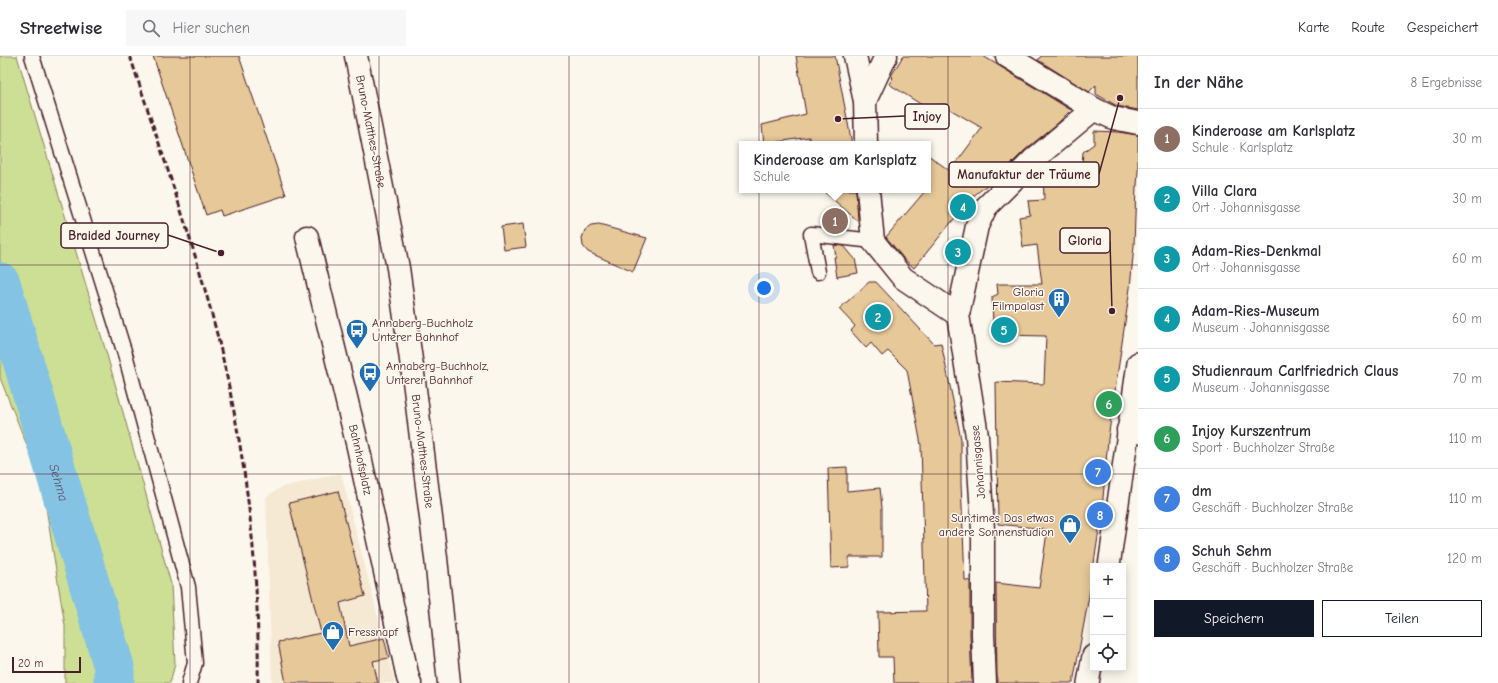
<!DOCTYPE html>
<html lang="de">
<head>
<meta charset="utf-8">
<style>
	:root { --surface:#fff; --page:#f7f7f7; --text:#2b2b33; --muted:#7c7c81; --line:#e1e1e2; --accent:#111827 }
	body { margin:0; font-family:"Comic Neue",sans-serif; background:var(--page); color:var(--text) }
	.controls { position:absolute; right:12px; bottom:12px; display:grid; overflow:hidden; border-radius:0px; box-shadow:0 2px 10px #0003 }
	.controls button { width:36px; height:36px; display:grid; place-items:center; padding:0; border:0; border-bottom:1px solid var(--line); background:var(--surface); color:var(--text); font:20px sans-serif }
	.scale { position:absolute; left:12px; bottom:10px; width:69px; box-sizing:border-box; padding-left:4px; border:2px solid #4a1f2b; border-top:0; font-size:11px; line-height:14px; white-space:nowrap; color:#4a1f2b; -webkit-text-stroke:3px #fbf7ec; paint-order:stroke }
	.you { position:absolute; left:764px; top:232px; width:14px; height:14px; margin:-10px; border:3px solid #fff; border-radius:50%; background:#1a73e8; box-shadow:0 0 0 6px #1a73e833 }
	.badge { display:grid; place-items:center; width:26px; height:26px; border-radius:50%; background:var(--accent); color:#fff; font-size:13px; font-weight:700 }
	.pin { position:absolute; translate:-50% -50%; border:2px solid #fff; box-shadow:0 1px 4px #0006 }
	.popup { position:absolute; left:739px; top:85px; width:192px; height:52px; box-sizing:border-box; display:grid; place-content:center; border-radius:0px; background:var(--surface); filter:drop-shadow(0 1px 3px #0005); font-size:13px; white-space:nowrap; color:var(--muted) }
	.popup b { font-size:15px; color:var(--text) }
	.popup::after { content:''; position:absolute; left:50%; top:100%; margin-left:-8px; border:8px solid transparent; border-top-color:var(--surface) }
	.list { margin:0; padding:0; list-style:none }
	h2 { display:flex; justify-content:space-between; align-items:center; height:52px; margin:0; padding:0 16px; font-size:17px }
	h2 small { font-size:13px; font-weight:400; color:var(--muted) }
	.list li { display:grid; grid-template-columns:26px 1fr auto; gap:12px; align-items:center; box-sizing:border-box; height:60px; padding:0 16px; border-top:1px solid var(--line) }
	.list b { display:block; font-size:15px; white-space:nowrap }
	.list p { margin:0; font-size:13px; white-space:nowrap; color:var(--muted) }
	.list em { font-size:13px; font-style:normal; color:var(--muted) }
	.actions { display:flex; gap:8px; padding:12px 16px }
	.actions a { flex:1; padding:9px 0; border:1px solid var(--accent); border-radius:0px; text-align:center; font-size:14px; color:var(--accent) }
	.actions .main { background:var(--accent); color:#fff }
	.icon { flex:none; width:22px; height:22px; fill:none; stroke:currentColor; stroke-width:2; stroke-linecap:round; stroke-linejoin:round }
	.map { position:relative; flex:none; width:1138px; height:627px; overflow:hidden }
	header { display:flex; align-items:center; gap:24px; box-sizing:border-box; height:56px; padding:0 20px; background:var(--surface); border-bottom:1px solid var(--line) }
	header strong { font-size:19px }
	nav { display:flex; gap:22px; margin-inline-start:auto; font-size:14px }
	.search { width:280px; height:36px; background:var(--page); display:flex; align-items:center; gap:10px; box-sizing:border-box; padding:0 14px; border-radius:0px; color:var(--muted); font-size:15px }
	main { display:flex }
	aside { flex:1; background:var(--surface) }
	.map>svg:first-child { display:block }
	.built { fill:#f5e9d3 }
	.green { fill:#ccdf94; stroke:#8b7f60 }
	.lines { fill:none; stroke-linecap:round; stroke-linejoin:round }
	.river { stroke:#84c3e4; stroke-width:41 }
	.building { fill:#e6c899; stroke:#4a1f2b }
	.service-casing { stroke:#4a1f2b; stroke-width:17 }
	.pedestrian-casing { stroke:#4a1f2b; stroke-width:24 }
	.minor-casing { stroke:#4a1f2b; stroke-width:25 }
	.primary-casing { stroke:#4a1f2b; stroke-width:25 }
	.service { stroke:#fbf7ec; stroke-width:14 }
	.pedestrian { stroke:#fbf7ec; stroke-width:21 }
	.minor { stroke:#fbf7ec; stroke-width:22 }
	.primary { stroke:#fbf7ec; stroke-width:22 }
	.rail { stroke:#4a1f2b; stroke-width:3; stroke-dasharray:6 3; stroke-linecap:butt }
	.grid { fill:none; stroke:#4a1f2b; stroke-width:1; stroke-opacity:0.55 }
	.labels { text-anchor:middle; dominant-baseline:central; stroke-width:3; stroke-linejoin:round; paint-order:stroke }
	.street-label { font-size:12px; fill:#4a1f2b; stroke:#fbf7ec }
	.poi-label { font-size:12px; fill:#4a1f2b; stroke:#fbf7ec; text-anchor:start }
	.water-label { font-size:13px; font-style:italic; fill:#5b5062; stroke:#fbf7ec }
	.leader { fill:none; stroke:#4a1f2b; stroke-width:1.5 }
	.callout-dot { fill:#4a1f2b; stroke:#fbf7ec; stroke-width:1.5 }
	.callout { fill:#fbf7ec; stroke:#4a1f2b; stroke-width:1.5 }
	.callout-label { font-size:13px; text-anchor:middle; font-weight:bold; fill:#4a1f2b }
</style>
</head>
<body>
<header>
<strong>Streetwise</strong>
<div class="search"><svg class="icon" aria-label="search" viewBox="0 0 24 24"><circle cx="10" cy="10" r="6"/><path d="M15 15l6 6"/></svg>Hier suchen</div>
<nav><a>Karte</a><a>Route</a><a>Gespeichert</a></nav>
</header>
<main>
<div class="map">
<svg width="1138" height="627" viewBox="0 0 1138 627">
	<rect width="100%" height="100%" fill="#fbf7ec"/>
	<filter id="ink" filterUnits="userSpaceOnUse"><feTurbulence type="fractalNoise" baseFrequency=".025" numOctaves="2"/><feDisplacementMap in="SourceGraphic" scale="8" xChannelSelector="R" yChannelSelector="G"/><feConvolveMatrix kernelMatrix="1 2 1 2 8 2 1 2 1" color-interpolation-filters="sRGB"/></filter>
	<g filter="url(#ink)">
		<polygon class="built" points="341,417 395,627 272,627 266,441 282,431"/>
		<polygon class="green" points="0,0 17,0 107,299 171,528 175,608 170,627 65,627 65,570 42,427 0,322"/>
		<g class="lines">
			<path class="river" id="s1" d="M0,227l114,384v16"/>
		</g>
		<g class="building">
			<polygon points="153,0 239,0 286,139 222,160 220,154 206,159"/>
			<polygon points="796,0 835,0 852,88 810,88 809,81 764,88 762,69 806,58"/>
			<polygon points="903,0 983,0 1071,54 1058,67 1025,94 1000,119 958,152 963,152 914,212 904,203 886,181 926,134 928,134 928,99 950,115 982,72 941,48 936,58 889,28 893,22 891,20"/>
			<polygon points="1041,0 1138,0 1138,54 1117,50 1096,38 1096,29 1089,36 1038,4"/>
			<polygon points="1094,75 1118,76 1138,79 1138,115 1137,130 1136,130 1134,190 1130,232 1108,383 1102,454 1089,540 1073,627 997,627 996,527 1039,532 1047,476 1045,475 1045,473 998,468 996,326 1044,328 1046,280 999,279 999,271 993,268 992,241 998,238 997,228 1042,228 1037,189 1023,191 1019,161 1030,159 1028,145 1044,144 1043,112 1047,109 1082,108 1083,96 1094,88"/>
			<polygon points="822,134 856,134 858,165"/>
			<polygon points="523,168 526,191 504,194 501,171"/>
			<polygon points="599,169 647,182 633,216 588,196 583,190 582,182 585,174 591,170"/>
			<polygon points="834,189 844,190 855,203 858,217 837,221 834,201 836,201"/>
			<polygon points="869,226 876,226 934,288 941,287 961,383 961,427 965,524 970,525 970,579 972,627 894,627 893,601 879,601 878,556 926,555 925,524 921,389 907,314 888,295 882,300 871,287 866,292 851,275 855,270 839,253"/>
			<polygon points="847,411 847,435 880,432 882,452 882,501 849,501 849,511 831,512 828,412"/>
			<polygon points="338,435 365,540 340,547 349,590 384,582 389,602 373,605 378,627 286,627 278,586 321,577 289,447"/>
		</g>
		<g class="lines">
			<g class="service-casing">
				<g id="service">
					<polyline points="32,0 125,298 188,531 195,607 189,627"/>
					<polyline points="818,216 811,178 873,185"/>
				</g>
			</g>
			<g class="pedestrian-casing">
				<g id="pedestrian">
					<polyline points="1109,510 1138,307"/>
					<polyline points="1088,627 1093,600"/>
				</g>
			</g>
			<g class="minor-casing">
				<g id="minor">
					<polyline points="855,0 865,45 866,88"/>
					<polyline points="1007,0 1094,53"/>
					<polyline points="865,45 886,0"/>
					<polyline points="868,134 873,185 903,222 958,259"/>
					<path id="s2" d="M307,181l51,210 50,231 2,5"/>
					<polyline points="1128,374 1138,376"/>
					<polyline points="985,627 983,579 983,474 977,380 958,259 977,170 986,151 1033,104 1094,53 1113,62 1138,67"/>
				</g>
			</g>
			<g class="primary-casing">
				<g id="primary">
					<path id="s3" d="M356,0l42,212 16,113 22,177 13,125"/>
				</g>
			</g>
			<use href="#service" class="service"/>
			<use href="#pedestrian" class="pedestrian"/>
			<use href="#minor" class="minor"/>
			<use href="#primary" class="primary"/>
			<path class="rail" d="M130,0c30,92 63,184 87,278 28,113 43,232 41,349"/>
		</g>
	</g>
	<path class="grid" d="M190,0v627M379,0v627M569,0v627M759,0v627M948,0v627M0,209h1138M0,418h1138"/>
	<defs>
		<g id="building-pin" transform="scale(1.15)"><path d="M0 17L-7.5 6A9.5 9.5 0 1 1 7.5 6Z" fill="#1f6fb2" stroke="#fbf7ec"/><path d="M-4-6H4V6H1V3H-1V6H-4ZM-2.5-4.3h1.7v1.8h-1.7ZM.8-4.3h1.7v1.8H.8ZM-2.5-1h1.7V.8h-1.7ZM.8-1h1.7V.8H.8Z" fill="#fff"/></g>
		<g id="bus-pin" transform="scale(1.15)"><path d="M0 17L-7.5 6A9.5 9.5 0 1 1 7.5 6Z" fill="#1f6fb2" stroke="#fbf7ec"/><path d="M-5-6H5V4H4V6H2V4H-2V6H-4V4H-5ZM-3.5-4V0h7V-4ZM-3.5 1.2v1.5H-2V1.2ZM2 1.2v1.5H3.5V1.2Z" fill="#fff"/></g>
		<g id="shop-pin" transform="scale(1.15)"><path d="M0 17L-7.5 6A9.5 9.5 0 1 1 7.5 6Z" fill="#1f6fb2" stroke="#fbf7ec"/><path d="M-5-2.5h2.3a2.7 3.5 0 0 1 5.4 0H5L5.5 6h-11ZM-1.5-2.5h3a1.5 2.3 0 0 0-3 0Z" fill="#fff"/></g>
	</defs>
	<g fill-rule="evenodd">
		<use href="#building-pin" x="1059" y="243"/>
		<use href="#bus-pin" x="357" y="274"/>
		<use href="#bus-pin" x="370" y="317"/>
		<use href="#shop-pin" x="1070" y="469"/>
		<use href="#shop-pin" x="333" y="576"/>
	</g>
	<g class="labels">
		<g class="street-label">
			<text stroke="none"><textPath href="#s3" startOffset="77">Bruno-Matthes-Straße</textPath></text>
			<text stroke="none"><textPath href="#s3" startOffset="401">Bruno-Matthes-Straße</textPath></text>
			<text stroke="none"><textPath href="#s2" startOffset="229">Bahnhofsplatz</textPath></text>
			<text transform="translate(978 406) rotate(-95)">Johannisgasse</text>
		</g>
		<g class="poi-label">
			<text x="1044" y="236" text-anchor="end">Gloria<tspan x="1044" dy="14">Filmpalast</tspan></text>
			<text x="372" y="267">Annaberg-Buchholz<tspan x="372" dy="14">Unterer Bahnhof</tspan></text>
			<text x="386" y="310">Annaberg-Buchholz,<tspan x="386" dy="14">Unterer Bahnhof</tspan></text>
			<text x="1054" y="462" text-anchor="end">Sun:times Das etwas<tspan x="1054" dy="14">andere Sonnenstudion</tspan></text>
			<text x="348" y="576">Fressnapf</text>
		</g>
		<g class="water-label">
			<text stroke="none"><textPath href="#s1" startOffset="208">Sehma</textPath></text>
		</g>
	</g>
	<path class="leader" d="M838 63L905 60M1120 42L1099 118M221 197L168 179M1112 255L1110 185"/>
	<g class="callout-dot">
		<circle cx="838" cy="63" r="4"/>
		<circle cx="1120" cy="42" r="4"/>
		<circle cx="221" cy="197" r="4"/>
		<circle cx="1112" cy="255" r="4"/>
	</g>
	<g class="callout">
		<rect x="905" y="48" width="44" height="25" rx="4"/>
		<rect x="949" y="106" width="150" height="25" rx="4"/>
		<rect x="61" y="167" width="107" height="25" rx="4"/>
		<rect x="1060" y="172" width="50" height="25" rx="4"/>
	</g>
	<g class="callout-label">
		<text x="927" y="65">Injoy</text>
		<text x="1024" y="123">Manufaktur der Träume</text>
		<text x="114" y="184">Braided Journey</text>
		<text x="1085" y="189">Gloria</text>
	</g>
</svg>
<div class="controls">
<button>+</button>
<button>−</button>
<button><svg class="icon" aria-label="locate" viewBox="0 0 24 24"><circle cx="12" cy="12" r="6"/><path d="M12 2v4M12 18v4M2 12h4M18 12h4"/></svg></button>
</div>
<div class="scale">20 m</div>
<div class="you"></div>
<div class="pin badge" style="left:835px;top:165px;background:#8d6e63">1</div>
<div class="popup"><b>Kinderoase am Karlsplatz</b>Schule</div>
<div class="pin badge" style="left:878px;top:261px;background:#0f9aa8">2</div>
<div class="pin badge" style="left:958px;top:196px;background:#0f9aa8">3</div>
<div class="pin badge" style="left:963px;top:151px;background:#0f9aa8">4</div>
<div class="pin badge" style="left:1004px;top:274px;background:#0f9aa8">5</div>
<div class="pin badge" style="left:1109px;top:348px;background:#2e9e5b">6</div>
<div class="pin badge" style="left:1098px;top:416px;background:#3f7fe0">7</div>
<div class="pin badge" style="left:1100px;top:459px;background:#3f7fe0">8</div>
</div>
<aside>
<h2>In der Nähe<small>8 Ergebnisse</small></h2>
<ul class="list">
<li><span class="badge" style="background:#8d6e63">1</span><div><b>Kinderoase am Karlsplatz</b><p>Schule · Karlsplatz</p></div><em>30 m</em></li>
<li><span class="badge" style="background:#0f9aa8">2</span><div><b>Villa Clara</b><p>Ort · Johannisgasse</p></div><em>30 m</em></li>
<li><span class="badge" style="background:#0f9aa8">3</span><div><b>Adam-Ries-Denkmal</b><p>Ort · Johannisgasse</p></div><em>60 m</em></li>
<li><span class="badge" style="background:#0f9aa8">4</span><div><b>Adam-Ries-Museum</b><p>Museum · Johannisgasse</p></div><em>60 m</em></li>
<li><span class="badge" style="background:#0f9aa8">5</span><div><b>Studienraum Carlfriedrich Claus</b><p>Museum · Johannisgasse</p></div><em>70 m</em></li>
<li><span class="badge" style="background:#2e9e5b">6</span><div><b>Injoy Kurszentrum</b><p>Sport · Buchholzer Straße</p></div><em>110 m</em></li>
<li><span class="badge" style="background:#3f7fe0">7</span><div><b>dm</b><p>Geschäft · Buchholzer Straße</p></div><em>110 m</em></li>
<li><span class="badge" style="background:#3f7fe0">8</span><div><b>Schuh Sehm</b><p>Geschäft · Buchholzer Straße</p></div><em>120 m</em></li>
</ul>
<div class="actions"><a class="main">Speichern</a><a>Teilen</a></div>
</aside>
</main>
</body>
</html>
